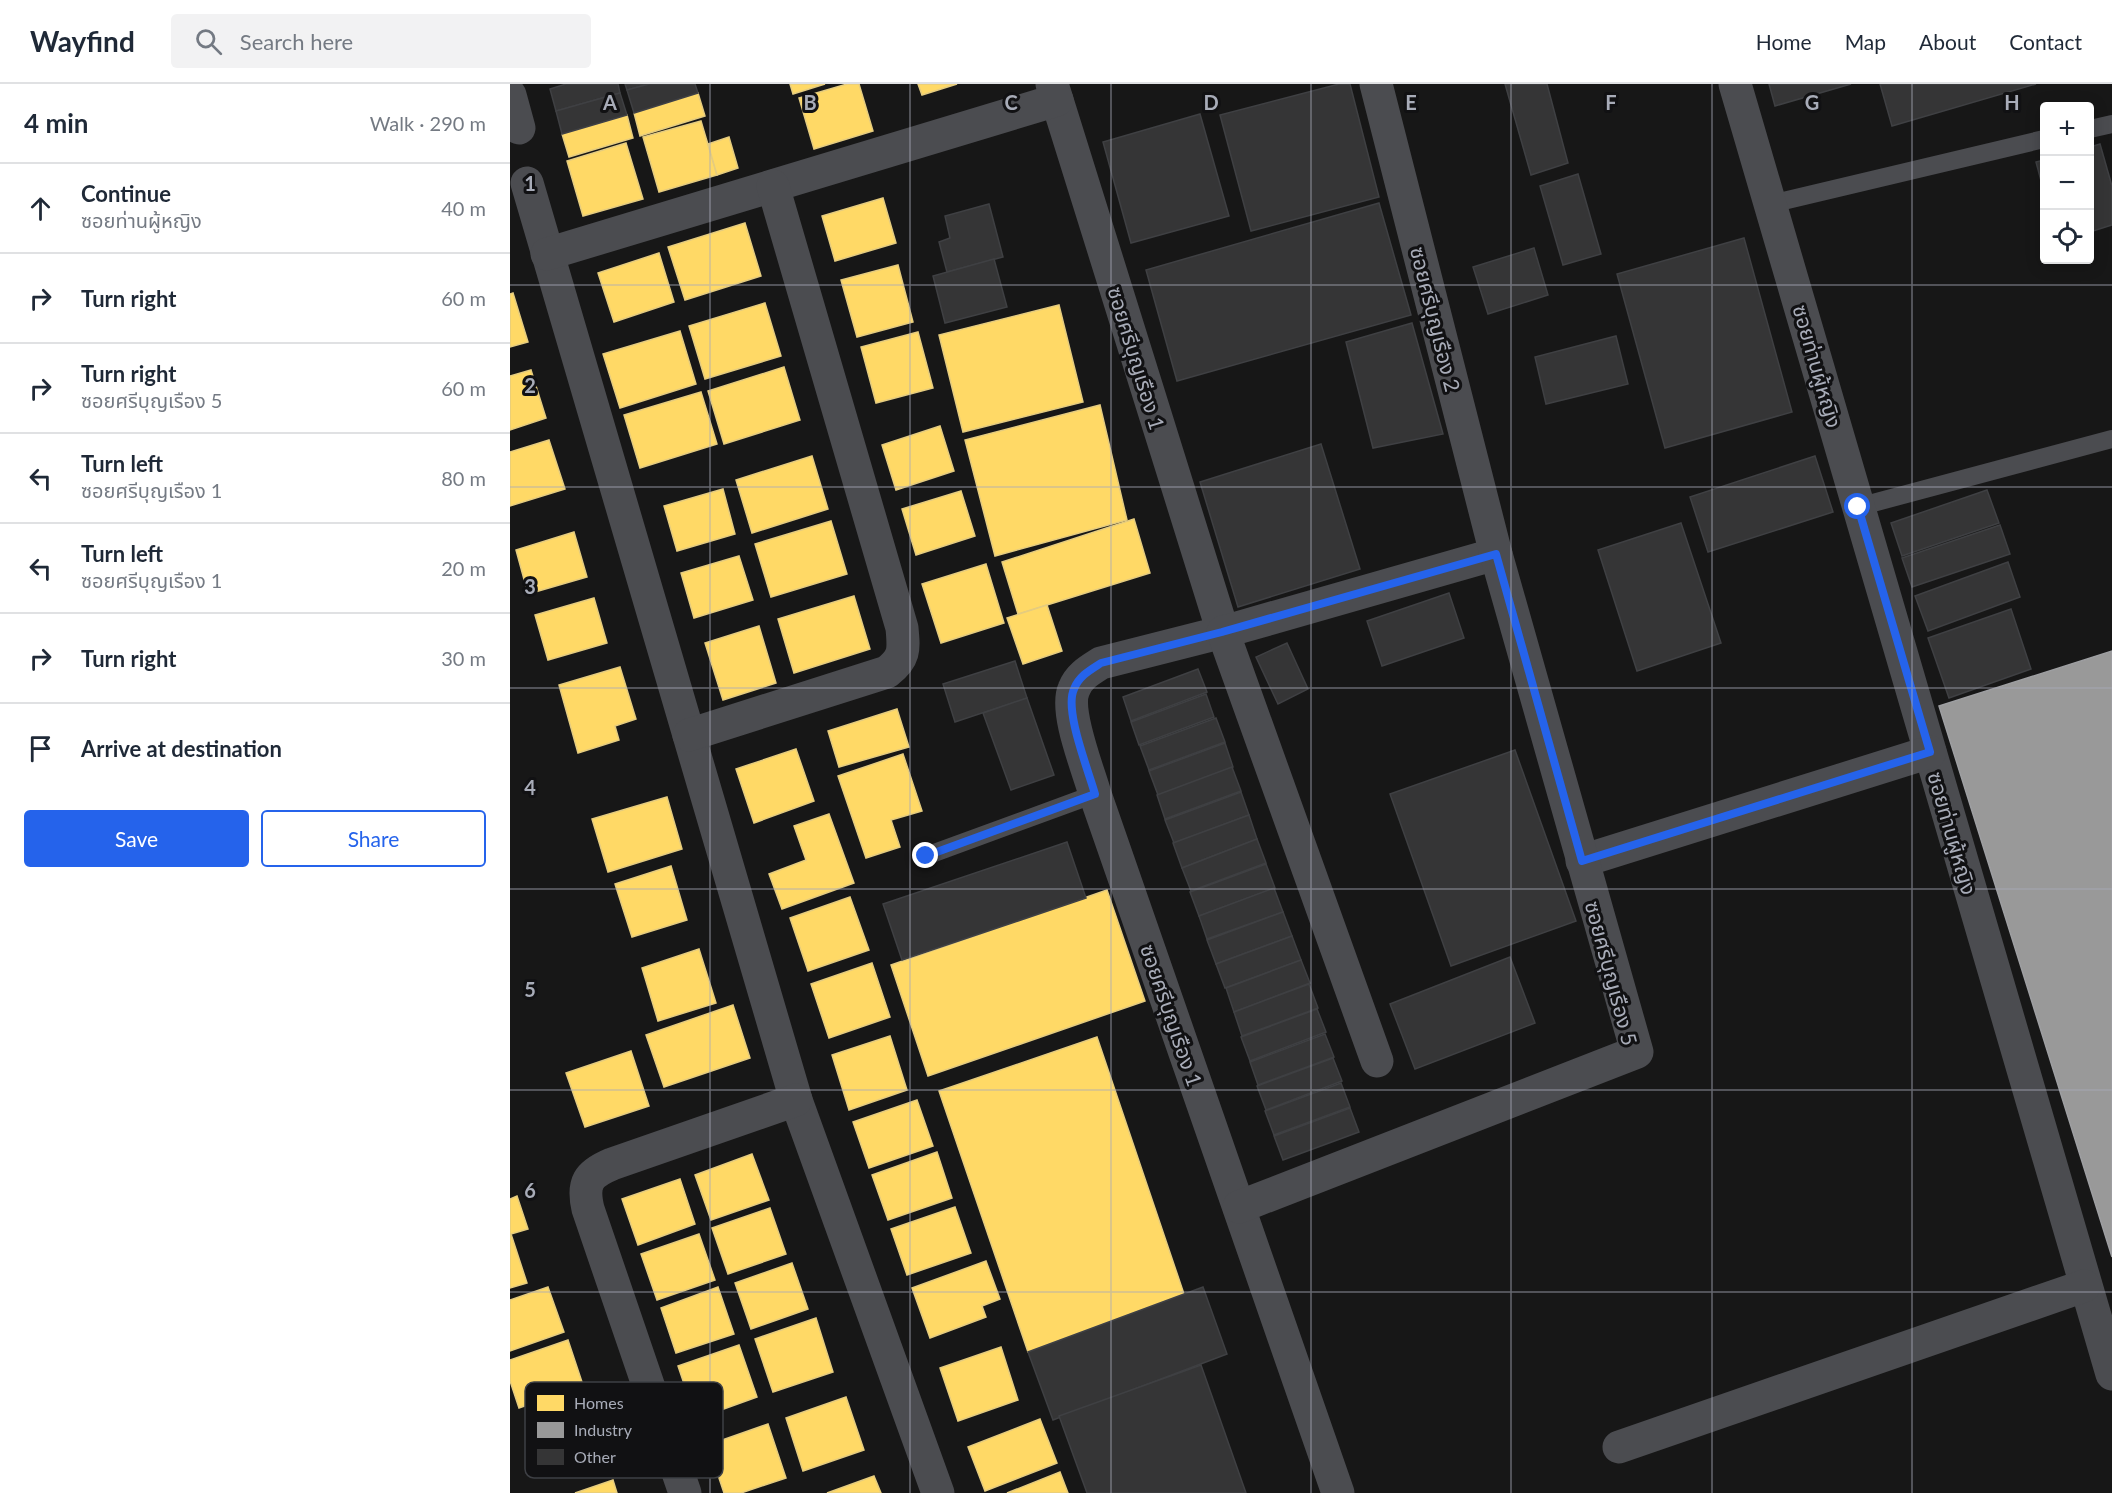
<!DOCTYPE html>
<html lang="en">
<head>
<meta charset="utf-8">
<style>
	:root { --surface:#fff; --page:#f2f2f3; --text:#1f2937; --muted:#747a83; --line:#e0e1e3; --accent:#2563eb }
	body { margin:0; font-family:Lato,"Noto Sans Thai",sans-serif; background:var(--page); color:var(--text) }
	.controls { position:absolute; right:18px; top:18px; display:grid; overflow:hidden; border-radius:6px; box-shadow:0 3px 15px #0003 }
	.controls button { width:54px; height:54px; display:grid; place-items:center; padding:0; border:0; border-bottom:2px solid var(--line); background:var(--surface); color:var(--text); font:30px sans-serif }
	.stop { position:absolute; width:18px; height:18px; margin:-14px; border:4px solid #2563eb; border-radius:50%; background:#fff }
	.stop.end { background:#2563eb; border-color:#fff; box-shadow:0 2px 6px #0008 }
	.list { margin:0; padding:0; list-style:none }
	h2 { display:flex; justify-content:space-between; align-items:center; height:78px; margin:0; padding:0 24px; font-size:26px }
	h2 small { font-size:20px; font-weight:400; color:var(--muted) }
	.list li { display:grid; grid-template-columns:39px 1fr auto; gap:18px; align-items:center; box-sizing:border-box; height:90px; padding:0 24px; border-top:2px solid var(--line) }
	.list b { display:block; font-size:22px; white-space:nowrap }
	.list p { margin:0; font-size:20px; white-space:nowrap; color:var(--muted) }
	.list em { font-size:20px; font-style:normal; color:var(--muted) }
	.actions { display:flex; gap:12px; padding:18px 24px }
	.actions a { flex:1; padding:14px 0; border:2px solid var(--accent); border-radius:6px; text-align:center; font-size:21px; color:var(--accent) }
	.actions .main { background:var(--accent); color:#fff }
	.icon { flex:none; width:33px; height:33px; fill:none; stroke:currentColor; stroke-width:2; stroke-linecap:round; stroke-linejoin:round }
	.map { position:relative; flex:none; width:1602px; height:1409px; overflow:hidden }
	header { display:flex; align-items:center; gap:36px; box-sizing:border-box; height:84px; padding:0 30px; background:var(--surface); border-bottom:2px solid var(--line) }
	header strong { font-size:28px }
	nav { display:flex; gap:33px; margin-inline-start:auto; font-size:21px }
	.search { width:420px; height:54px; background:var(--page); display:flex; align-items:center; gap:15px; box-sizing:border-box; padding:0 21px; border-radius:6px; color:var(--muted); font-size:22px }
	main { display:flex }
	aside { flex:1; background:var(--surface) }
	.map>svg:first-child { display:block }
	.homes { fill:#ffd966; stroke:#e5cc7f; stroke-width:1.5 }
	.industry { fill:#999; stroke:#9e9fa2; stroke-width:1.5 }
	.building { fill:#353536; stroke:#3f4043; stroke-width:1.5 }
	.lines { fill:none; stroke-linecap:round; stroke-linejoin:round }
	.service { stroke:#4b4c50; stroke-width:18 }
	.minor { stroke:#4b4c50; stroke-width:33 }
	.route { stroke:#2563eb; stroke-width:8 }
	.grid { fill:none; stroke:#a8acb8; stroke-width:1.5; stroke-opacity:0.55 }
	.labels { text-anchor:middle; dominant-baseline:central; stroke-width:6; stroke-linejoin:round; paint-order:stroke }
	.street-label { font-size:21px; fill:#a8acb8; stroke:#111113 }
	.key { fill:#111113; stroke:#3e4045; stroke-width:1.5 }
	.key-label { font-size:16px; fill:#a8acb8 }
	.grid-label { font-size:20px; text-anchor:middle; font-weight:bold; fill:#a8acb8; stroke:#111113; stroke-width:6; stroke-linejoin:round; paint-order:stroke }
</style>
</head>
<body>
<header>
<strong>Wayfind</strong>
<div class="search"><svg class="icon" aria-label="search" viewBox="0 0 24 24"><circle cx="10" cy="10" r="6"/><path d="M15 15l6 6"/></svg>Search here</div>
<nav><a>Home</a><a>Map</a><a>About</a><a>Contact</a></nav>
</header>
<main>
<aside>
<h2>4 min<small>Walk · 290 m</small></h2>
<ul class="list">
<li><svg class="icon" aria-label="ahead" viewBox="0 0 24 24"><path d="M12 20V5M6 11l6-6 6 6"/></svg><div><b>Continue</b><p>ซอยท่านผู้หญิง</p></div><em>40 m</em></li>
<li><svg class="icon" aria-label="right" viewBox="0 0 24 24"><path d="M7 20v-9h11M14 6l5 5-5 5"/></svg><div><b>Turn right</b></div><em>60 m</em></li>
<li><svg class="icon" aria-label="right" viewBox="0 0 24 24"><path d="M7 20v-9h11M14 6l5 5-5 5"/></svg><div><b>Turn right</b><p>ซอยศรีบุญเรือง 5</p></div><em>60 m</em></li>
<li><svg class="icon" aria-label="left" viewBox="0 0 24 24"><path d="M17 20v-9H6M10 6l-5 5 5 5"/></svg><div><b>Turn left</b><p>ซอยศรีบุญเรือง 1</p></div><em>80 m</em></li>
<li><svg class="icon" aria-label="left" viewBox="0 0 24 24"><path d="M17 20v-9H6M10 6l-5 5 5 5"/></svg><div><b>Turn left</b><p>ซอยศรีบุญเรือง 1</p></div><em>20 m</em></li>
<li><svg class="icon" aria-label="right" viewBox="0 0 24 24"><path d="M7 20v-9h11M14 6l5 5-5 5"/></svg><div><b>Turn right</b></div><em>30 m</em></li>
<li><svg class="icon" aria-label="arrive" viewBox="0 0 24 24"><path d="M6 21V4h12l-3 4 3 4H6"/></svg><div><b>Arrive at destination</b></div></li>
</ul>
<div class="actions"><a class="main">Save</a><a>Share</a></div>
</aside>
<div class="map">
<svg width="1602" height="1409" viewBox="0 0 1602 1409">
	<rect width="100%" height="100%" fill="#171717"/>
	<g class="homes">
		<polygon points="280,0 315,0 283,10"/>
		<polygon points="337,0 349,0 363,47 304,65 289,14"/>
		<polygon points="408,0 447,0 412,11"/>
		<polygon points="188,9 195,32 130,52 124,29"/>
		<polygon points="117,31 123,54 59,73 52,50"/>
		<polygon points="191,37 207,91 149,108 133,53"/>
		<polygon points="219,53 228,84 207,91 198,60"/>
		<polygon points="116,59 133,115 73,132 57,77"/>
		<polygon points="373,114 386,159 325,177 312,132"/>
		<polygon points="235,139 251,192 175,216 158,163"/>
		<polygon points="149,169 164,218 104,238 88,189"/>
		<polygon points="388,181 403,238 347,253 331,196"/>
		<polygon points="3,209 18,258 0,263 0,210"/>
		<polygon points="255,219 271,272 195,295 179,242"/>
		<polygon points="549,221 573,318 453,348 429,251"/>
		<polygon points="170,247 186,300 110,324 93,270"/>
		<polygon points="408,248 423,304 366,319 351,263"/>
		<polygon points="274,283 290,336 214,360 198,307"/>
		<polygon points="21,286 36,334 0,346 0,292"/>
		<polygon points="191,308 207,360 130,384 114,331"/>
		<polygon points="590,321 617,436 485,472 455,356"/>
		<polygon points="430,342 444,387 386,406 372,361"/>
		<polygon points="39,356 55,405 0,422 0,368"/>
		<polygon points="302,372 318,425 242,449 226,396"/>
		<polygon points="213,405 225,450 167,467 154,422"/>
		<polygon points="451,407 465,452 406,471 392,425"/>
		<polygon points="624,435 640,489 508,530 492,478"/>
		<polygon points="321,437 337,490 261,513 245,460"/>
		<polygon points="64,448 77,493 18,510 6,466"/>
		<polygon points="229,472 243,516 184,534 171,489"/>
		<polygon points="476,480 494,539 431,559 412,500"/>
		<polygon points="344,512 360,565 284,589 268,535"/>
		<polygon points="84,514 97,559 38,576 25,531"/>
		<polygon points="537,521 552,567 513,580 497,534"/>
		<polygon points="249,542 266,599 213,616 195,559"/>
		<polygon points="110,583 126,635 105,642 109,656 68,669 49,601"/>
		<polygon points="387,625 399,663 329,683 318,647"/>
		<polygon points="286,665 304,717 244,739 226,685"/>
		<polygon points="393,670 412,727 381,736 390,763 356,774 328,692"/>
		<polygon points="157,713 172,765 98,788 82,735"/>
		<polygon points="319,730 344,799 272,825 259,790 296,776 284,742"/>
		<polygon points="161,782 177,836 122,853 105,800"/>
		<polygon points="597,806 635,917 418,992 381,881"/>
		<polygon points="340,813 359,866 298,887 280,834"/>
		<polygon points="189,865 206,919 148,937 132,884"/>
		<polygon points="362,879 380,933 319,954 301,900"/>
		<polygon points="223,921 240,974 154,1003 136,951"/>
		<polygon points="380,952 397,1006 339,1026 322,971"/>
		<polygon points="587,953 674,1210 518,1268 429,1007"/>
		<polygon points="121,967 139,1022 75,1043 56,989"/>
		<polygon points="407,1016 423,1062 359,1084 343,1038"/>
		<polygon points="427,1068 442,1114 378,1136 362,1091"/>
		<polygon points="242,1070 259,1116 201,1136 185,1091"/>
		<polygon points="170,1095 185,1140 128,1161 112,1115"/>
		<polygon points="7,1112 18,1145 1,1150 17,1199 0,1204 0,1115"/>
		<polygon points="445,1123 461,1169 397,1191 381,1145"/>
		<polygon points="260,1124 276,1170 218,1190 202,1144"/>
		<polygon points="189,1150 205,1196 147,1216 131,1170"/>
		<polygon points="476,1177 490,1215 472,1222 476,1233 420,1254 402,1204"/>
		<polygon points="282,1179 298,1225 241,1245 225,1199"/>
		<polygon points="38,1203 54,1248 0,1267 0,1216"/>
		<polygon points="208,1203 224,1250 166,1269 151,1224"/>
		<polygon points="306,1234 323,1288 263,1308 245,1255"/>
		<polygon points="58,1256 73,1301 9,1324 0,1297 0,1276"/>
		<polygon points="229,1261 247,1313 186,1335 168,1282"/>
		<polygon points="491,1263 508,1316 448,1337 430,1284"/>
		<polygon points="336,1313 354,1366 293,1387 276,1334"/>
		<polygon points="530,1335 547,1379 475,1407 458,1363"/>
		<polygon points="258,1340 276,1394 231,1409 214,1409 198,1361"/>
		<polygon points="550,1388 558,1409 497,1409"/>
		<polygon points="364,1392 371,1409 317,1409"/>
		<polygon points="103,1396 107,1409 65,1409"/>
	</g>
	<polygon class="industry" points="1602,567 1602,1173 1429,622"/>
	<g class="building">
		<polygon points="56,0 108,0 110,9 46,27 40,5"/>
		<polygon points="115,0 139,0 117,6"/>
		<polygon points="139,0 185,0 188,9 124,29 117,6"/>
		<polygon points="829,0 840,0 869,113 741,147 710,31"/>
		<polygon points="995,0 1037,0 1058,79 1021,91"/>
		<polygon points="1259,0 1341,0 1265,22"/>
		<polygon points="1370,0 1526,0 1382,42"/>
		<polygon points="110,9 117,31 52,50 46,27"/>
		<polygon points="690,30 719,132 621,159 593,58"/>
		<polygon points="1590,60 1602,102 1602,141 1580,148 1580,63"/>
		<polygon points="1534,76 1534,108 1526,78"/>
		<polygon points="1068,90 1091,170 1053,181 1030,102"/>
		<polygon points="869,119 901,231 667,297 636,186"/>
		<polygon points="479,120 493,173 437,188 429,158 440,154 435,132"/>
		<polygon points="1234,154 1282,328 1155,364 1107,190"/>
		<polygon points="1024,164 1038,211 978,230 963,183"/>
		<polygon points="484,175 497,223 435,239 423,192"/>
		<polygon points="902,239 933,350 863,364 836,258"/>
		<polygon points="1106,252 1118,300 1036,320 1025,273"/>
		<polygon points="811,360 850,485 728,523 690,398"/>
		<polygon points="1305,372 1323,428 1198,468 1180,413"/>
		<polygon points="1477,406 1489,439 1392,472 1381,439"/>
		<polygon points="1171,439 1211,559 1127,587 1088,466"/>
		<polygon points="1490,441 1500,470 1402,503 1392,474"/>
		<polygon points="1498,478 1510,513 1418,547 1405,512"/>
		<polygon points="939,509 954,554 872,582 857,537"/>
		<polygon points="1501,525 1521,585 1439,614 1418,554"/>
		<polygon points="777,559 798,605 768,620 746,573"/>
		<polygon points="505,577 517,614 445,638 433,600"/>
		<polygon points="688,585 697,608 621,637 613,613"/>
		<polygon points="696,610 704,633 629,661 621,638"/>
		<polygon points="517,614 544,691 501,706 473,629"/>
		<polygon points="706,634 715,658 639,686 630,662"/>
		<polygon points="715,659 723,683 648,711 639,687"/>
		<polygon points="1005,666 1066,837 941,882 880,710"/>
		<polygon points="722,683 731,707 655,735 647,711"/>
		<polygon points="731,708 739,731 664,759 655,736"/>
		<polygon points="739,731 747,755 672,784 663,759"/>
		<polygon points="747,755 756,779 681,807 672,784"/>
		<polygon points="557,758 576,814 392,876 373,820"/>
		<polygon points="756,780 765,804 689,832 680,808"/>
		<polygon points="764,804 773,828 697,855 689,832"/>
		<polygon points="773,828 782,852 706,880 697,856"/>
		<polygon points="782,852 791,876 715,904 706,880"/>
		<polygon points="1000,873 1025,939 905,985 880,920"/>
		<polygon points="791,876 800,899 724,928 716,904"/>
		<polygon points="799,900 808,924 732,952 724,928"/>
		<polygon points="807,925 816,948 740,977 731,953"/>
		<polygon points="815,950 824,973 748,1001 740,978"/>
		<polygon points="823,974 832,997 756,1026 747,1002"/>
		<polygon points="831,999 840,1023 764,1051 755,1027"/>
		<polygon points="840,1024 849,1048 773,1076 764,1052"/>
		<polygon points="693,1203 717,1270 543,1336 518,1268"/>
		<polygon points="691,1281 736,1409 577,1409 549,1332"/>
	</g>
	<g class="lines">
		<g class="service">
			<polyline points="1580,45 1602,40"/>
			<polyline points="1261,120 1534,55"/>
			<polyline points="1348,423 1602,355"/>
			<polyline points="416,772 585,710"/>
		</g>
		<g class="minor">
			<path d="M542,0l171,548 -122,31c-11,7 -22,13 -27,26 -10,22 14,80 21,105l243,699"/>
			<polyline points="1225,0 1602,1290"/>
			<polyline points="0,11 9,44"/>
			<polyline points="17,99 286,1016 428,1409"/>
			<polyline points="37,170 547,16"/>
			<path d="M179,651l198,-63c18,-14 17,-22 15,-44l-129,-442"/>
			<polyline points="1072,777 1420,668"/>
			<polyline points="867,977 713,548 986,470"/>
			<polyline points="729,1123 1127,968 986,470 866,0"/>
			<polyline points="1109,1363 1574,1202"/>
			<path d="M175,1409l-97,-284c-6,-26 0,-35 24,-45l184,-64"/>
		</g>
	</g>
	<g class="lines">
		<path class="route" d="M416,772l169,-62c-7,-25 -31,-84 -21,-105 5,-13 16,-19 27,-26l121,-31 274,-78 86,307 348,-109 -72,-245"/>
	</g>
	<path class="grid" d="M200,0v1409M400,0v1409M601,0v1409M801,0v1409M1001,0v1409M1202,0v1409M1402,0v1409M0,201h1602M0,403h1602M0,604h1602M0,805h1602M0,1006h1602M0,1208h1602"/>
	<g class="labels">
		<g class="street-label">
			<text transform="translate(926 235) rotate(76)">ซอยศรีบุญเรือง 2</text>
			<text transform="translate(627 274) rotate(73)">ซอยศรีบุญเรือง 1</text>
			<text transform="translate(1308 282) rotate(74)">ซอยท่านผู้หญิง</text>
			<text transform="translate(1443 749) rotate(74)">ซอยท่านผู้หญิง</text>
			<text transform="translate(1102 889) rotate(75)">ซอยศรีบุญเรือง 5</text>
			<text transform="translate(662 931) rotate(71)">ซอยศรีบุญเรือง 1</text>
		</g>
	</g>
	<rect x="15" y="1298" width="198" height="96" rx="9" class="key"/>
	<rect x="27" y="1311" width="27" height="16" fill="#ffd966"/>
	<rect x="27" y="1338" width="27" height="16" fill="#999"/>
	<rect x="27" y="1365" width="27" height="16" fill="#353536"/>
	<g class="key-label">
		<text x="64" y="1325">Homes</text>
		<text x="64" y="1352">Industry</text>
		<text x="64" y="1379">Other</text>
	</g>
	<g class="grid-label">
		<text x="100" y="26">A</text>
		<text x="300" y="26">B</text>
		<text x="501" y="26">C</text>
		<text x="701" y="26">D</text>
		<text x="901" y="26">E</text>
		<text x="1101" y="26">F</text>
		<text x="1302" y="26">G</text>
		<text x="1502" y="26">H</text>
		<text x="20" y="107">1</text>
		<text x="20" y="309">2</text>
		<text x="20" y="510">3</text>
		<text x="20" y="711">4</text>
		<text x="20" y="913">5</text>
		<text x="20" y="1114">6</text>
	</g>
</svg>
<div class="controls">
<button>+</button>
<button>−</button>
<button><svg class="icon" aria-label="locate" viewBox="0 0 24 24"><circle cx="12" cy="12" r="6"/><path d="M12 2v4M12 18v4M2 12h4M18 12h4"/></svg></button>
</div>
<div class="stop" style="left:1348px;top:423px"></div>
<div class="stop end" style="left:416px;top:772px"></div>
</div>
</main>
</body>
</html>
